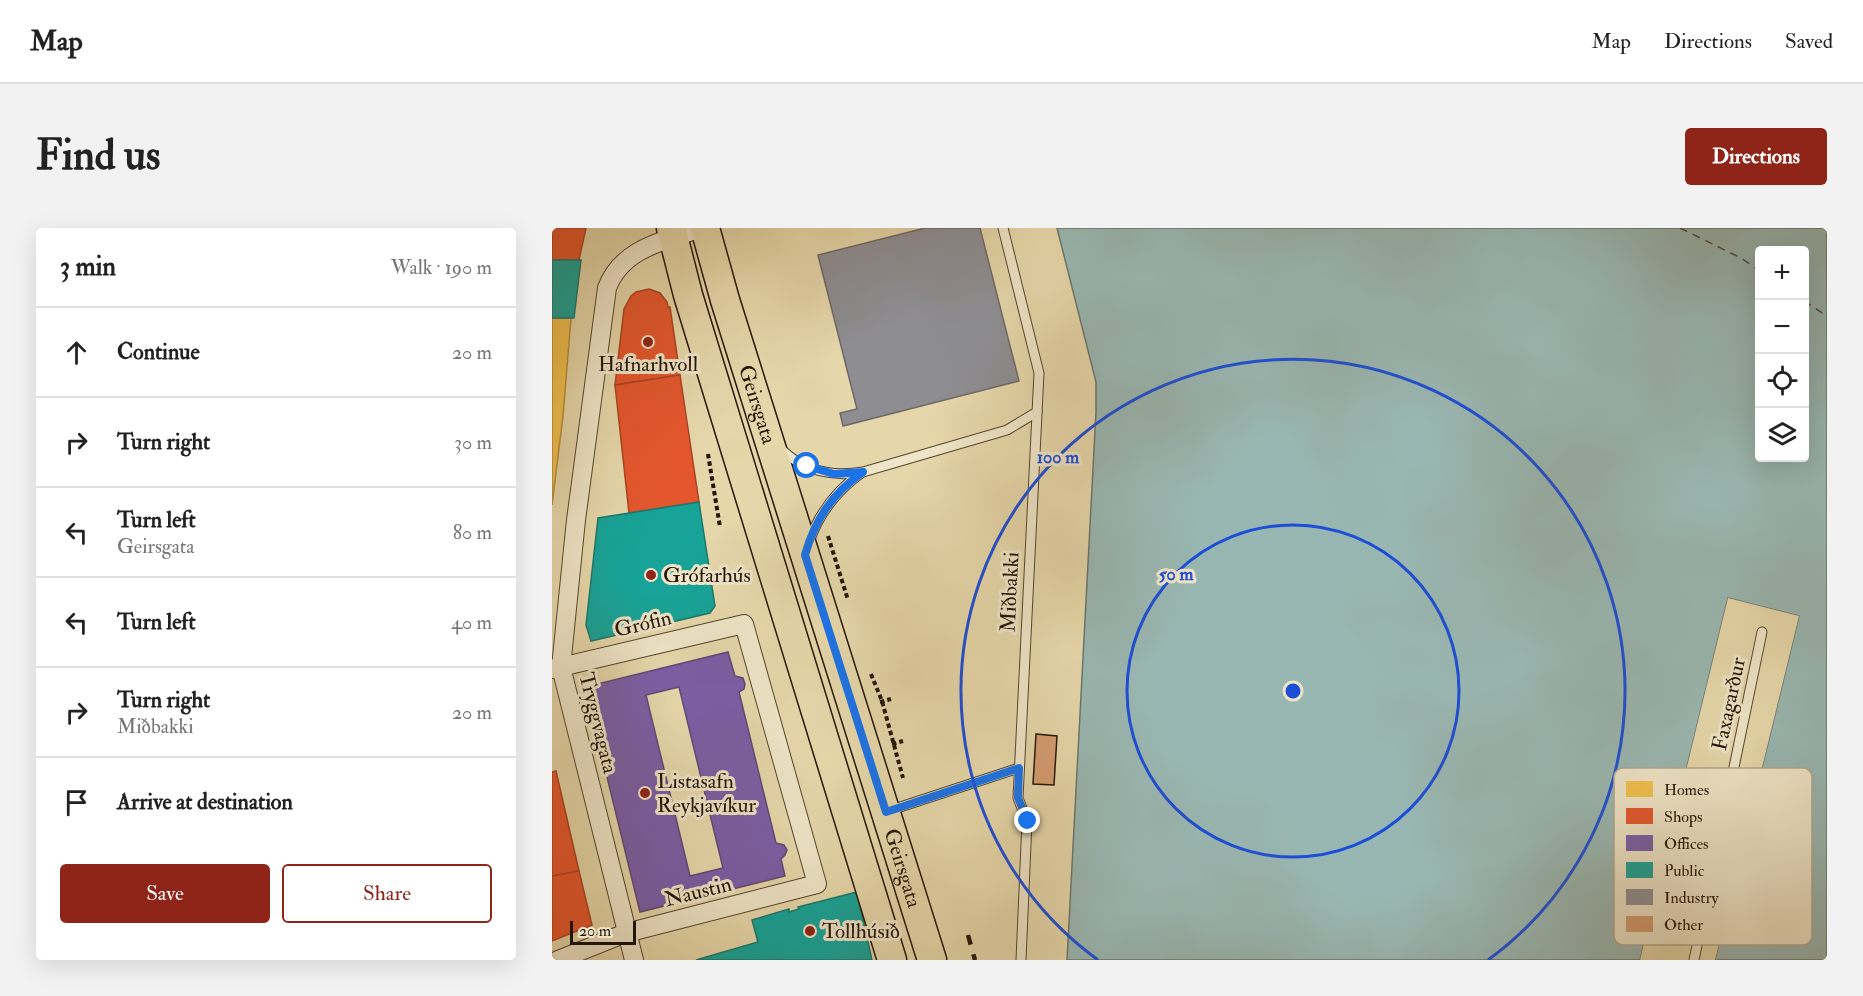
<!DOCTYPE html>
<html lang="en">
<head>
<meta charset="utf-8">
<style>
	:root { --surface:#fff; --page:#f2f2f2; --text:#222; --muted:#767676; --line:#e0e0e0; --accent:#8f2418 }
	body { margin:0; font-family:"IM FELL Double Pica",serif; background:var(--page); color:var(--text) }
	.controls { position:absolute; right:18px; top:18px; display:grid; overflow:hidden; border-radius:6px; box-shadow:0 6px 24px #0002 }
	.controls button { width:54px; height:54px; display:grid; place-items:center; padding:0; border:0; border-bottom:2px solid var(--line); background:var(--surface); color:var(--text); font:30px sans-serif }
	.scale { position:absolute; left:18px; bottom:15px; width:66px; box-sizing:border-box; padding-left:6px; border:3px solid #241607; border-top:0; font-size:16px; line-height:21px; white-space:nowrap; color:#241607; -webkit-text-stroke:4px #efe5c8; paint-order:stroke }
	.stop { position:absolute; width:18px; height:18px; margin:-14px; border:4px solid #1a73e8; border-radius:50%; background:#fff }
	.stop.end { background:#1a73e8; border-color:#fff; box-shadow:0 2px 6px #0008 }
	.list { margin:0; padding:0; list-style:none }
	h2 { display:flex; justify-content:space-between; align-items:center; height:78px; margin:0; padding:0 24px; font-size:26px }
	h2 small { font-size:20px; font-weight:400; color:var(--muted) }
	.list li { display:grid; grid-template-columns:39px 1fr auto; gap:18px; align-items:center; box-sizing:border-box; height:90px; padding:0 24px; border-top:2px solid var(--line) }
	.list b { display:block; font-size:22px; white-space:nowrap }
	.list p { margin:0; font-size:20px; white-space:nowrap; color:var(--muted) }
	.list em { font-size:20px; font-style:normal; color:var(--muted) }
	.actions { display:flex; gap:12px; padding:18px 24px }
	.actions a { flex:1; padding:14px 0; border:2px solid var(--accent); border-radius:6px; text-align:center; font-size:21px; color:var(--accent) }
	.actions .main { background:var(--accent); color:#fff }
	.icon { flex:none; width:33px; height:33px; fill:none; stroke:currentColor; stroke-width:2; stroke-linecap:round; stroke-linejoin:round }
	.map { position:relative; flex:none; width:1275px; height:732px; overflow:hidden; border-radius:6px }
	header { display:flex; align-items:center; gap:36px; box-sizing:border-box; height:84px; padding:0 30px; background:var(--surface); border-bottom:2px solid var(--line) }
	header strong { font-size:28px }
	nav { display:flex; gap:33px; margin-inline-start:auto; font-size:21px }
	.intro { display:flex; align-items:center; justify-content:space-between; box-sizing:border-box; height:144px; padding:0 36px }
	h1 { margin:0; font-size:42px }
	.button { padding:15px 27px; border-radius:6px; background:var(--accent); color:#fff; font-size:21px; font-weight:700 }
	main { display:flex; gap:36px; padding:0 36px }
	aside { flex:1; background:var(--surface); border-radius:6px; box-shadow:0 6px 24px #0002 }
	.map>svg:first-child { display:block }
	.water { fill:#99b7b2; stroke:#6a776e; stroke-width:1.5; fill-rule:evenodd }
	.pier { fill:#e6d7aa }
	.homes { fill:#f2c14e; stroke:#b48e39; stroke-width:1.5 }
	.shops { fill:#e4572e; stroke:#a42; stroke-width:1.5 }
	.offices { fill:#7b5ea7; stroke:#614877; stroke-width:1.5; fill-rule:evenodd }
	.public { fill:#17a398; stroke:#1b796c; stroke-width:1.5 }
	.industry { fill:#8d8d92; stroke:#6e6968; stroke-width:1.5 }
	.lines { fill:none; stroke-linecap:round; stroke-linejoin:round }
	.ferry { stroke:#4d4e43; stroke-width:1.5; stroke-dasharray:8 6; stroke-linecap:butt }
	.building { fill:#d59b70; stroke:#241607; stroke-width:1.5 }
	.service-casing { stroke:#544630; stroke-width:11 }
	.minor-casing { stroke:#544630; stroke-width:20 }
	.primary-casing { stroke:#241607; stroke-width:31 }
	.path { stroke:#241607; stroke-width:4; stroke-dasharray:4.5 3; stroke-linecap:butt }
	.service { stroke:#efe5c8; stroke-width:9 }
	.minor { stroke:#efe5c8; stroke-width:18 }
	.primary { stroke:#e6d7aa; stroke-width:28 }
	.rail { stroke:#241607; stroke-width:4.5; stroke-dasharray:10 10; stroke-linecap:butt }
	.route { stroke:#1a73e8; stroke-width:8 }
	.ring { fill:none; stroke:#1d4ed8; stroke-width:3 }
	.poi-dot { fill:#8f2418; stroke:#efe5c8; stroke-width:2 }
	.labels { text-anchor:middle; dominant-baseline:central; stroke-width:6; stroke-linejoin:round; paint-order:stroke }
	.poi-label { font-size:21px; fill:#241607; stroke:#efe5c8; text-anchor:start }
	.street-label { font-size:21px; fill:#241607; stroke:#efe5c8 }
	.key { fill:#efe5c8; stroke:#b2a78e; stroke-width:1.5 }
	.key-label { font-size:16px; fill:#241607 }
	.centre { fill:#1d4ed8; stroke:#efe5c8; stroke-width:3 }
	.ring-label { font-size:18px; text-anchor:middle; font-weight:bold; fill:#1d4ed8; stroke:#efe5c8; stroke-width:6; stroke-linejoin:round; paint-order:stroke }
</style>
</head>
<body>
<header>
<strong>Map</strong>
<nav><a>Map</a><a>Directions</a><a>Saved</a></nav>
</header>
<div class="intro"><h1>Find us</h1><a class="button">Directions</a></div>
<main>
<aside>
<h2>3 min<small>Walk · 190 m</small></h2>
<ul class="list">
<li><svg class="icon" aria-label="ahead" viewBox="0 0 24 24"><path d="M12 20V5M6 11l6-6 6 6"/></svg><div><b>Continue</b></div><em>20 m</em></li>
<li><svg class="icon" aria-label="right" viewBox="0 0 24 24"><path d="M7 20v-9h11M14 6l5 5-5 5"/></svg><div><b>Turn right</b></div><em>30 m</em></li>
<li><svg class="icon" aria-label="left" viewBox="0 0 24 24"><path d="M17 20v-9H6M10 6l-5 5 5 5"/></svg><div><b>Turn left</b><p>Geirsgata</p></div><em>80 m</em></li>
<li><svg class="icon" aria-label="left" viewBox="0 0 24 24"><path d="M17 20v-9H6M10 6l-5 5 5 5"/></svg><div><b>Turn left</b></div><em>40 m</em></li>
<li><svg class="icon" aria-label="right" viewBox="0 0 24 24"><path d="M7 20v-9h11M14 6l5 5-5 5"/></svg><div><b>Turn right</b><p>Miðbakki</p></div><em>20 m</em></li>
<li><svg class="icon" aria-label="arrive" viewBox="0 0 24 24"><path d="M6 21V4h12l-3 4 3 4H6"/></svg><div><b>Arrive at destination</b></div></li>
</ul>
<div class="actions"><a class="main">Save</a><a>Share</a></div>
</aside>
<div class="map">
<svg width="1275" height="732" viewBox="0 0 1275 732">
	<rect width="100%" height="100%" fill="#e6d7aa"/>
	<filter id="stains"><feTurbulence type="fractalNoise" baseFrequency=".00333" numOctaves="4"/><feColorMatrix values="0 0 0 0 .2 0 0 0 0 .09 0 0 0 0 .02 0 0 0 .5 -.17"/></filter>
	<radialGradient id="worn" r=".72"><stop offset=".6" stop-color="#630" stop-opacity="0"/><stop offset="1" stop-color="#630" stop-opacity=".3"/></radialGradient>
	<path class="water" d="M505,0h770v732h-112l84,-344 -71,-18 -88,362h-573l29,-548v-30zM1208,22h44v208h-44z"/>
	<polygon class="pier" points="1176,370 1247,388 1163,732 1160,732 1243,390 1178,374 1091,732 1088,732"/>
	<polygon class="homes" points="0,90 19,90 11,188 0,277"/>
	<g class="shops">
		<polygon points="0,0 34,0 27,32 0,32"/>
		<polygon points="97,61 108,65 115,74 116,79 118,79 128,147 63,157 72,81 79,68 84,64"/>
		<polygon points="128,147 147,274 77,285 63,157"/>
		<polygon points="4,543 27,643 0,648 0,544"/>
		<polygon points="27,643 40,697 0,713 0,648"/>
	</g>
	<path class="offices" d="M176,424l7,24 8,2 2,6 -1,5 -5,3 37,151 8,2 3,5 -2,5 -4,4 4,17 -145,36 -55,-225zM127,459l44,181 -33,8 -44,-181z"/>
	<g class="public">
		<polygon points="0,32 29,32 22,90 0,90"/>
		<polygon points="147,274 163,378 158,385 39,413 34,397 46,290"/>
		<polygon points="305,664 320,732 144,732 206,714 200,692 237,681 237,684 247,681 246,679"/>
	</g>
	<polygon class="industry" points="373,0 428,0 467,153 291,198 288,185 305,181 266,27"/>
	<g class="lines">
		<g class="ferry">
			<polyline points="1128,0 1189,30 1208,43"/>
			<polyline points="1252,73 1275,88"/>
		</g>
	</g>
	<polygon class="building" points="484,506 505,508 502,557 481,556"/>
	<g class="lines">
		<g class="service-casing">
			<g id="service">
				<polyline points="451,0 487,145 466,570 475,593 469,732"/>
				<path d="M230,222c22,21 51,27 81,22l144,-42 30,-18"/>
				<path d="M257,314c10,-29 27,-51 52,-69"/>
				<polyline points="336,583 467,540"/>
				<polyline points="1142,732 1210,404"/>
			</g>
		</g>
		<g class="minor-casing">
			<g id="minor">
				<polyline points="0,441 192,396 265,656 74,705 6,732"/>
				<path d="M82,732l-73,-293 15,-147 31,-232c15,-40 57,-47 94,-60"/>
			</g>
		</g>
		<g class="primary-casing">
			<g id="primary">
				<polyline points="119,0 136,67 340,732"/>
				<path id="s1" d="M153,0l20,72 207,660"/>
			</g>
		</g>
		<g class="path">
			<polyline points="156,226 168,299"/>
			<polyline points="276,308 296,372"/>
			<polyline points="319,446 330,473 351,550"/>
			<polyline points="328,474 339,471"/>
			<polyline points="340,516 351,513"/>
		</g>
		<use href="#service" class="service"/>
		<use href="#minor" class="minor"/>
		<use href="#primary" class="primary"/>
		<polyline class="rail" points="416,707 423,732"/>
	</g>
	<g class="lines">
		<path class="route" d="M255,238l27,8 29,-2c-30,21 -48,47 -58,83l81,257 133,-44 -1,30 10,23"/>
	</g>
	<g class="ring">
		<circle cx="741" cy="463" r="166"/>
		<path d="M546 732A332 332 0 1 1 936 732"/>
	</g>
	<g class="poi-dot">
		<circle cx="96" cy="114" r="6"/>
		<circle cx="99" cy="347" r="6"/>
		<circle cx="93" cy="565" r="6"/>
		<circle cx="258" cy="703" r="6"/>
	</g>
	<g class="labels">
		<g class="poi-label">
			<text x="96" y="136" text-anchor="middle">Hafnarhvoll</text>
			<text x="111" y="347">Grófarhús</text>
			<text x="105" y="553">Listasafn<tspan x="105" dy="24">Reykjavíkur</tspan></text>
			<text x="270" y="703">Tollhúsið</text>
		</g>
		<g class="street-label">
			<text stroke="none"><textPath href="#s1" startOffset="184">Geirsgata</textPath></text>
			<text transform="translate(458 364) rotate(-87)">Miðbakki</text>
			<text transform="translate(91 396) rotate(-13)">Grófin</text>
			<text transform="translate(1177 476) rotate(-78)">Faxagarður</text>
			<text transform="translate(46 495) rotate(76)">Tryggvagata</text>
			<text stroke="none"><textPath href="#s1" startOffset="670">Geirsgata</textPath></text>
			<text transform="translate(146 664) rotate(-14)">Naustin</text>
		</g>
	</g>
	<rect x="1062" y="540" width="198" height="177" rx="9" class="key"/>
	<rect x="1074" y="553" width="27" height="16" fill="#f2c14e"/>
	<rect x="1074" y="580" width="27" height="16" fill="#e4572e"/>
	<rect x="1074" y="607" width="27" height="16" fill="#7b5ea7"/>
	<rect x="1074" y="634" width="27" height="16" fill="#17a398"/>
	<rect x="1074" y="661" width="27" height="16" fill="#8d8d92"/>
	<rect x="1074" y="688" width="27" height="16" fill="#d59b70"/>
	<g class="key-label">
		<text x="1112" y="567">Homes</text>
		<text x="1112" y="594">Shops</text>
		<text x="1112" y="621">Offices</text>
		<text x="1112" y="648">Public</text>
		<text x="1112" y="675">Industry</text>
		<text x="1112" y="702">Other</text>
	</g>
	<circle cx="741" cy="463" r="9" class="centre"/>
	<g class="ring-label">
		<text x="506" y="235">100 m</text>
		<text x="624" y="352">50 m</text>
	</g>
	<rect width="100%" height="100%" filter="url(#stains)"/>
	<rect width="100%" height="100%" fill="url(#worn)"/>
</svg>
<div class="controls">
<button>+</button>
<button>−</button>
<button><svg class="icon" aria-label="locate" viewBox="0 0 24 24"><circle cx="12" cy="12" r="6"/><path d="M12 2v4M12 18v4M2 12h4M18 12h4"/></svg></button>
<button><svg class="icon" aria-label="layers" viewBox="0 0 24 24"><path d="M12 4l9 5-9 5-9-5zM3 14l9 5 9-5"/></svg></button>
</div>
<div class="scale">20 m</div>
<div class="stop" style="left:255px;top:238px"></div>
<div class="stop end" style="left:476px;top:593px"></div>
</div>
</main>
</body>
</html>
